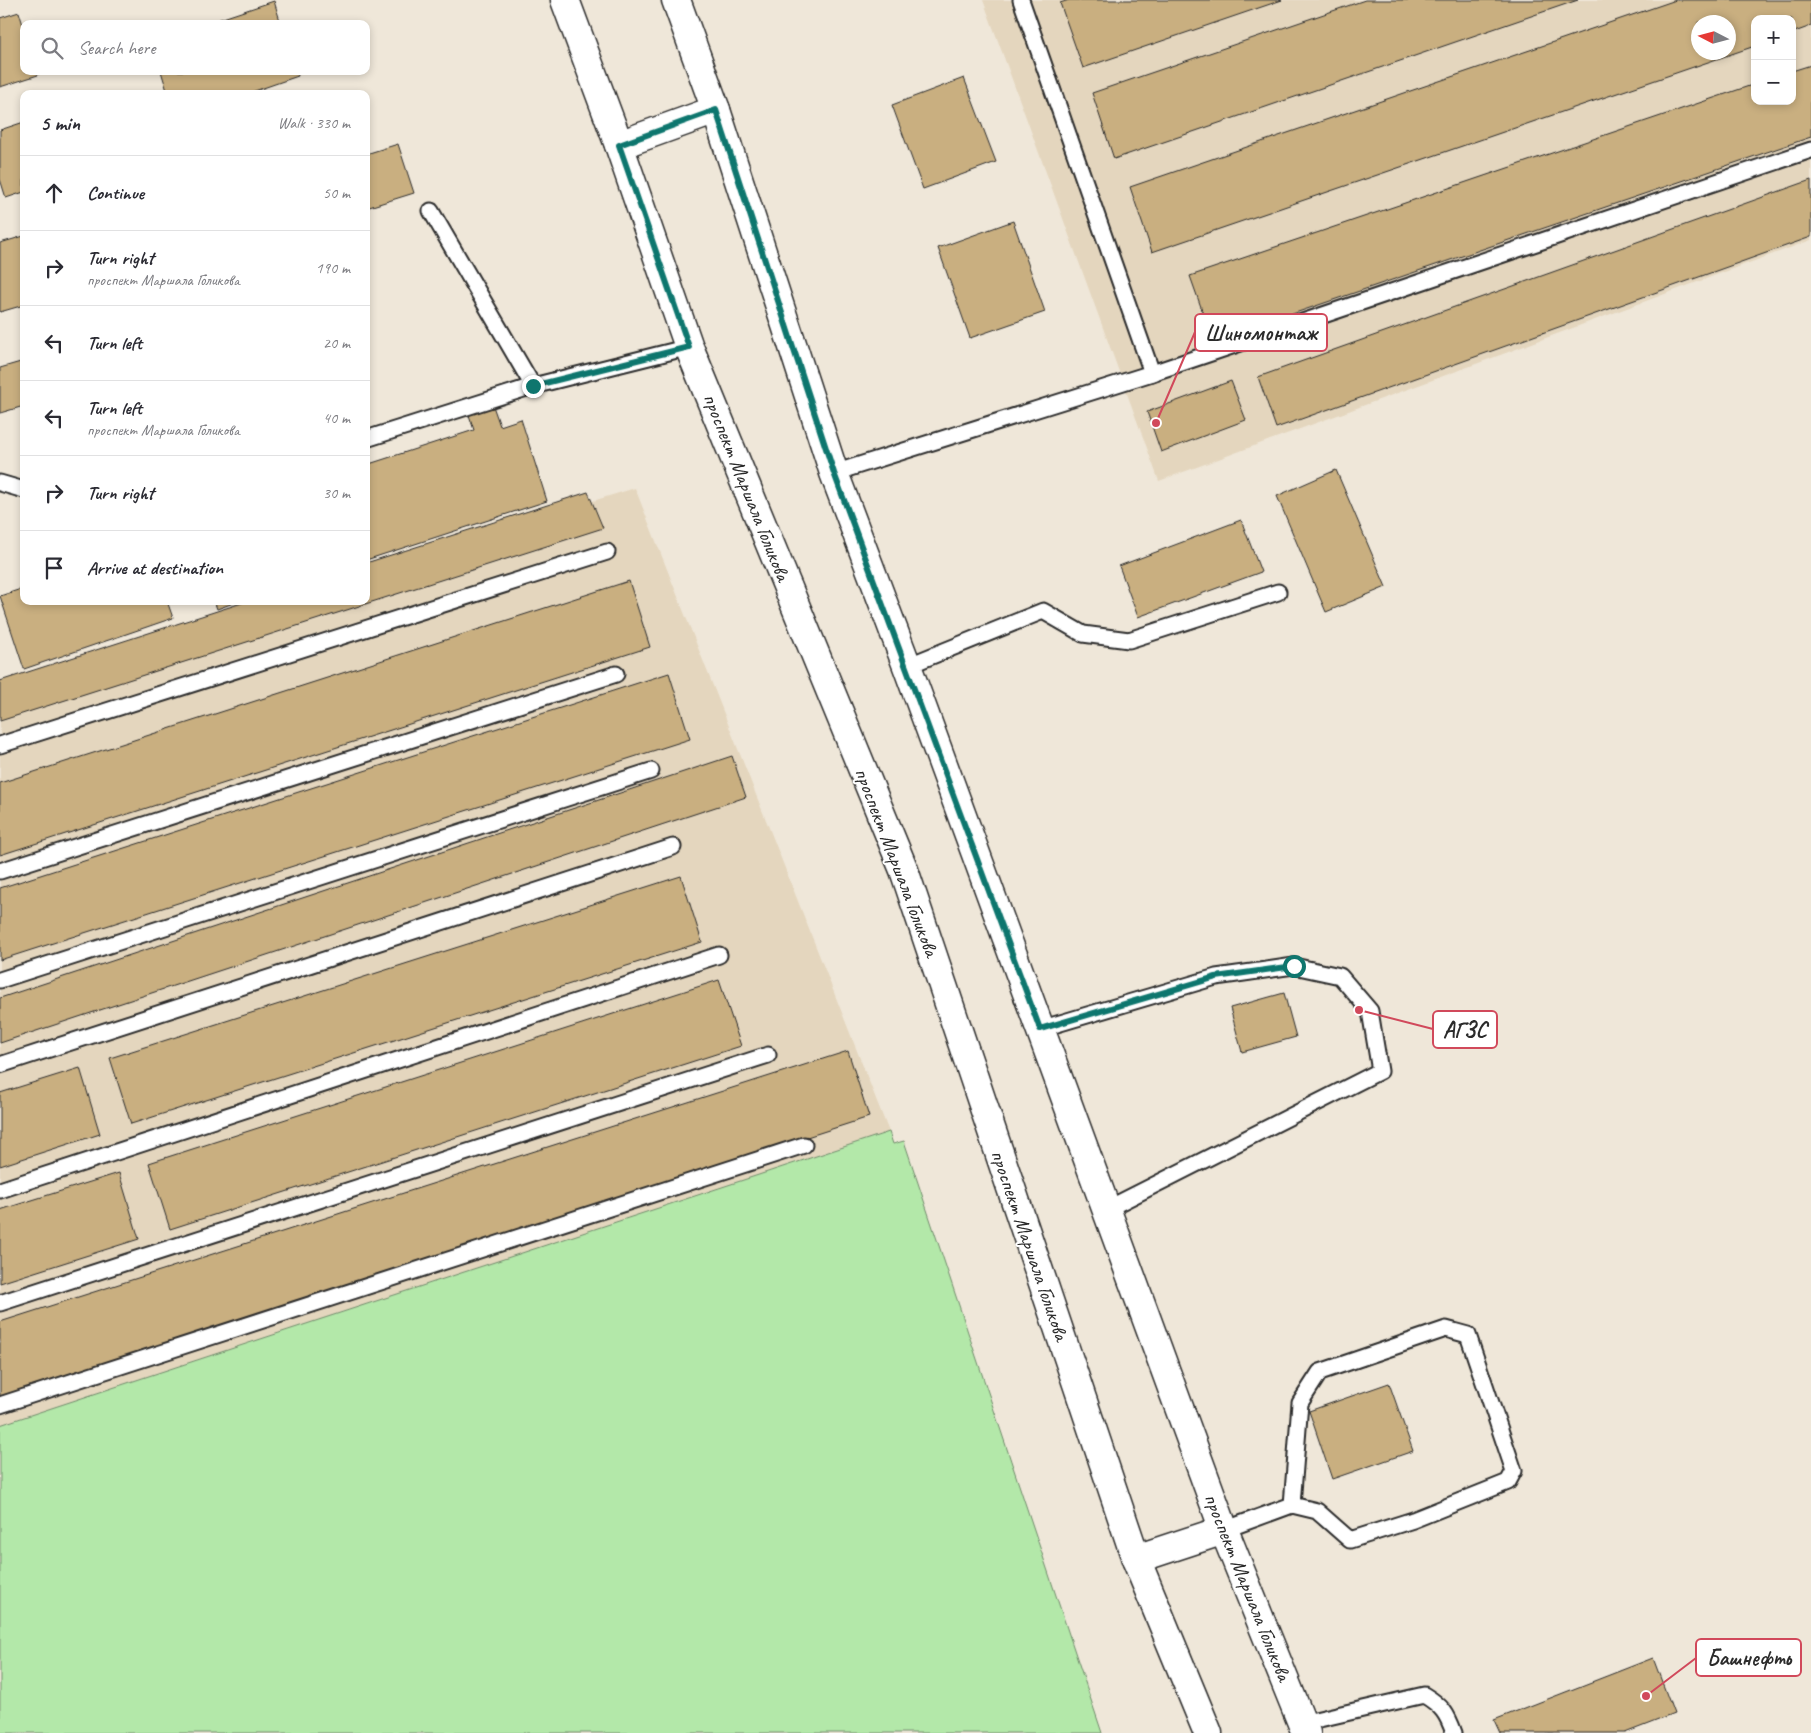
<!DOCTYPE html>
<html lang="en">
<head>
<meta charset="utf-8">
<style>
	:root { --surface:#fff; --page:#f7f7f7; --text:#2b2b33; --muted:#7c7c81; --line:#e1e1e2 }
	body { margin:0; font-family:Caveat,sans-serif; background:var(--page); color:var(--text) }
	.controls { position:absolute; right:15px; top:15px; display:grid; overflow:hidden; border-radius:10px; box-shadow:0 2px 8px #0003 }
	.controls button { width:45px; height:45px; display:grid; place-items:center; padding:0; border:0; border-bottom:1px solid var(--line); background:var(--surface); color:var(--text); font:25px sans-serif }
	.compass { position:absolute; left:1691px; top:15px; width:45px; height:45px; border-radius:50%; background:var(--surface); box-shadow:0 2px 8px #0003; rotate:276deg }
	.stop { position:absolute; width:15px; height:15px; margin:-11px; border:4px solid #0f766e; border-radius:50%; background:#fff }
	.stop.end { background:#0f766e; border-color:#fff; box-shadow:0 1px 5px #0008 }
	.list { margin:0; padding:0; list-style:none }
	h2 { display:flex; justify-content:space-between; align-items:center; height:65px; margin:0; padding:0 20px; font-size:21px }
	h2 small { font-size:16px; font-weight:400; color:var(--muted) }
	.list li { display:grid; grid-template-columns:32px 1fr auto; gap:15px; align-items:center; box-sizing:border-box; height:75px; padding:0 20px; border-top:1px solid var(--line) }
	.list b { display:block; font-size:19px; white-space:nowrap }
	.list p { margin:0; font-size:16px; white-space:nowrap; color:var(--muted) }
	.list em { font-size:16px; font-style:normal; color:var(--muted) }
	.icon { flex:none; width:28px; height:28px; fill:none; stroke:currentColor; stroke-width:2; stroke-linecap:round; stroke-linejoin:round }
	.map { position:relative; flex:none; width:1811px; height:1733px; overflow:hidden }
	.search { position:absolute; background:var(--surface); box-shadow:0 2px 8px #0003; left:20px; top:20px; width:350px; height:55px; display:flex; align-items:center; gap:12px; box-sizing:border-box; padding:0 18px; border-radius:10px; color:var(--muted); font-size:19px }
	.panel { position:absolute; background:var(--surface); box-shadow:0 2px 8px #0003; left:20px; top:90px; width:350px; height:515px; border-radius:10px }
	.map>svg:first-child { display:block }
	.built { fill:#e4d6be; fill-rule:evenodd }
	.green { fill:#b3e8a9; stroke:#6f8a6a }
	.building { fill:#c9af80; stroke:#2b2b2b; fill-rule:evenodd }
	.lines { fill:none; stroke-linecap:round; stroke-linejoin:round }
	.service-casing { stroke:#2b2b2b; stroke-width:19 }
	.secondary-casing { stroke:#2b2b2b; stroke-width:31 }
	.service { stroke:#fff; stroke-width:15 }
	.secondary { stroke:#fff; stroke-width:28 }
	.route { stroke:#0f766e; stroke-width:6 }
	.labels { text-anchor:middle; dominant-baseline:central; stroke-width:4; stroke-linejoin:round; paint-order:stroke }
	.street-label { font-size:21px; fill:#2b2b2b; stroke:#fff }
	.leader { fill:none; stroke:#d1495b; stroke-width:2 }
	.callout-dot { fill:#d1495b; stroke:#fff; stroke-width:2 }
	.callout { fill:#fff; stroke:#d1495b; stroke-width:2 }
	.callout-label { font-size:22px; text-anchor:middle; font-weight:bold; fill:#2b2b2b }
</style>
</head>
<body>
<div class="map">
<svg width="1811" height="1733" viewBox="0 0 1811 1733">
	<rect width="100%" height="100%" fill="#efe7d9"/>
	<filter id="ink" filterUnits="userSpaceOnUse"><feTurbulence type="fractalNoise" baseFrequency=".02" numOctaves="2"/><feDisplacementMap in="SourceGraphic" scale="10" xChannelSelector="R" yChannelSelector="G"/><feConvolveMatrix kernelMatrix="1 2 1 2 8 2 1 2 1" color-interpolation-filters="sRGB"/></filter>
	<g filter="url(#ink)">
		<g class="built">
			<path d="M983,0h828v240l-652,241zM1755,19h37v82h-37zM1698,22h30v30h-30z"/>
			<polygon points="635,488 889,1132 0,1425 0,684 366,601 366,571"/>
		</g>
		<polygon class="green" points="889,1132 893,1144 904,1141 1102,1733 0,1733 0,1425"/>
		<g class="building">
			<polygon points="1069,0 1282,0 1083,68 1060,3"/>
			<polygon points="1365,0 1578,0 1114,159 1092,93"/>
			<path d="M1676,0h135v26l-19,7v-14h-37v27l-603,206 -22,-65zM1698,22h30v30h-30z"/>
			<polygon points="274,1 281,24 205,24"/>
			<polygon points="19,12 24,28 24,71 37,71 38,75 0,87 0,18"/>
			<polygon points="1811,65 1811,137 1213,341 1190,276 1755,84 1755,101 1792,101 1792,71"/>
			<polygon points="161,71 297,71 298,76 246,94 168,94"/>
			<polygon points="964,78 996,162 923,189 892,105"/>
			<polygon points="24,122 24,192 6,198 0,179 0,130"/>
			<polygon points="398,144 414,193 366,208 366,154"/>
			<polygon points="1811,180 1811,237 1276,428 1258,377"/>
			<polygon points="1013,221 1045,312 970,338 938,248"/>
			<polygon points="24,236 24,305 0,312 0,243"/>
			<polygon points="24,361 24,406 0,413 0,368"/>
			<polygon points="1231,381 1246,420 1161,452 1147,412"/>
			<polygon points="493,406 500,426 521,419 547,501 366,560 366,465 474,430 469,415"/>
			<polygon points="1336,470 1386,587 1326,612 1277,496"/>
			<polygon points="588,492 603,528 0,721 0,681 248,601 366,601 366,563"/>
			<polygon points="1241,520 1261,572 1138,617 1119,566"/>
			<polygon points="629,581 650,647 0,855 0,783"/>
			<polygon points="24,588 24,601 167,601 173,618 24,669 0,596"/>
			<polygon points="214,601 239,601 217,609"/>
			<polygon points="669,673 690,739 0,960 0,888"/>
			<polygon points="732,756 746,797 0,1043 0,998"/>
			<polygon points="681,876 702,942 131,1124 110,1058"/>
			<polygon points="719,980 741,1046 170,1229 149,1163"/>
			<polygon points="1284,993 1296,1037 1242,1052 1230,1008"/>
			<polygon points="848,1051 869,1117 0,1397 0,1322"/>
			<polygon points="80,1068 100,1134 0,1166 0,1093"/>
			<polygon points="119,1173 139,1239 0,1283 0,1210"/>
			<polygon points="1389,1383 1413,1451 1332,1479 1309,1411"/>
			<polygon points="1653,1658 1674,1714 1625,1733 1500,1733 1494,1720"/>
		</g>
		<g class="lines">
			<g class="service-casing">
				<g id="service">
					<polyline points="431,211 533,386"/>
					<polyline points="1152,373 1811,150"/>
					<polyline points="366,439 533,386 689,347"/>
					<polyline points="834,473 1152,373 1021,0"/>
					<polyline points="0,483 24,490"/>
					<polyline points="907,666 1043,611 1083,634 1129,640 1278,592"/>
					<polyline points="0,745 607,552"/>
					<polyline points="0,871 616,674"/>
					<polyline points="0,980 651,771"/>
					<polyline points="1040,1029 1216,977 1294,966 1340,976 1370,1011 1380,1071 1105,1210"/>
					<polyline points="0,1065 673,847"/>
					<polyline points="0,1190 719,955"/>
					<polyline points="0,1303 768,1055"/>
					<polyline points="0,1405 804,1145"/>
					<polyline points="1224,1530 1292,1505 1317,1511 1350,1540 1413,1520 1508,1482 1514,1471 1468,1335 1446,1329 1320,1372 1300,1403 1292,1505"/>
					<path d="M1302,1723l122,-28c18,11 23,18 30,38"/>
				</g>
			</g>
			<g class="secondary-casing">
				<g id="secondary">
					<polyline points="565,0 619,145 689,347 904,870 1136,1559 1208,1733"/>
					<polyline points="676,0 716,110 834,473 907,666 1224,1530 1306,1733"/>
					<polyline points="619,145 716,110"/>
					<polyline points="1136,1559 1224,1530"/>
				</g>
			</g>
			<use href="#service" class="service"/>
			<use href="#secondary" class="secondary"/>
		</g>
	</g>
	<g class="lines" filter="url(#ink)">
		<polyline class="route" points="533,386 689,347 619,145 716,110 834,473 1040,1029 1216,977 1294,966"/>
	</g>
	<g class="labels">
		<g class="street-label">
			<text transform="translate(747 487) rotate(68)">проспект Маршала Голикова</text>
			<text transform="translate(897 862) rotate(69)">проспект Маршала Голикова</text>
			<text transform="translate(1030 1245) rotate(71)">проспект Маршала Голикова</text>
			<text transform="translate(1248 1587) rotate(68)">проспект Маршала Голикова</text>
		</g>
	</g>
	<path class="leader" d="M1156 423L1195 332M1359 1010L1433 1029M1646 1696L1696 1658"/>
	<g class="callout-dot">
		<circle cx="1156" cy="423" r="5"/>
		<circle cx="1359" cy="1010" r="5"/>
		<circle cx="1646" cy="1696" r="5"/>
	</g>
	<g class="callout">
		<rect x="1195" y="314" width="132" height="37" rx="5"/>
		<rect x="1433" y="1011" width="64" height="37" rx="5"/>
		<rect x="1696" y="1639" width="105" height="37" rx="5"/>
	</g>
	<g class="callout-label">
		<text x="1261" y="340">Шиномонтаж</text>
		<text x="1465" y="1037">АГЗС</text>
		<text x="1749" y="1665">Башнефть</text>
	</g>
</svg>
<div class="controls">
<button>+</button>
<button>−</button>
</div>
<svg class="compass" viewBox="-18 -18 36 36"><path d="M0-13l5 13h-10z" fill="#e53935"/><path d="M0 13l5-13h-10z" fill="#7c7c81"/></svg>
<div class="stop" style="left:1294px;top:966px"></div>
<div class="stop end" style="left:533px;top:386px"></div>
<div class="search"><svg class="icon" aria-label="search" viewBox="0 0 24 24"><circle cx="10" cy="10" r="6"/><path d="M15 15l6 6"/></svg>Search here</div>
<section class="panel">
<h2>5 min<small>Walk · 330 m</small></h2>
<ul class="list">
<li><svg class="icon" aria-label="ahead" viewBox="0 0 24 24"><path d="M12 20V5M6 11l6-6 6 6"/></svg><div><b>Continue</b></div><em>50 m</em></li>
<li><svg class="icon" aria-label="right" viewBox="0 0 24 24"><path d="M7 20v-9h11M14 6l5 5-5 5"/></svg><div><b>Turn right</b><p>проспект Маршала Голикова</p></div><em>190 m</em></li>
<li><svg class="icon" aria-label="left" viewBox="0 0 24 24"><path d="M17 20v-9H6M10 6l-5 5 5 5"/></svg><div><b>Turn left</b></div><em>20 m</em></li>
<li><svg class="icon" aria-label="left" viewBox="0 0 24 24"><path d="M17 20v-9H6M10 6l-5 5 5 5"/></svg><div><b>Turn left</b><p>проспект Маршала Голикова</p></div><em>40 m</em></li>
<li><svg class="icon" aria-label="right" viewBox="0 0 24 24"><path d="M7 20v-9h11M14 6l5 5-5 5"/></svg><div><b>Turn right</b></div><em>30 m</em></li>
<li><svg class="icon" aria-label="arrive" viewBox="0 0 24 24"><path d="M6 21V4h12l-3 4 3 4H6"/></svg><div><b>Arrive at destination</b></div></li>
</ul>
</section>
</div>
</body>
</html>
